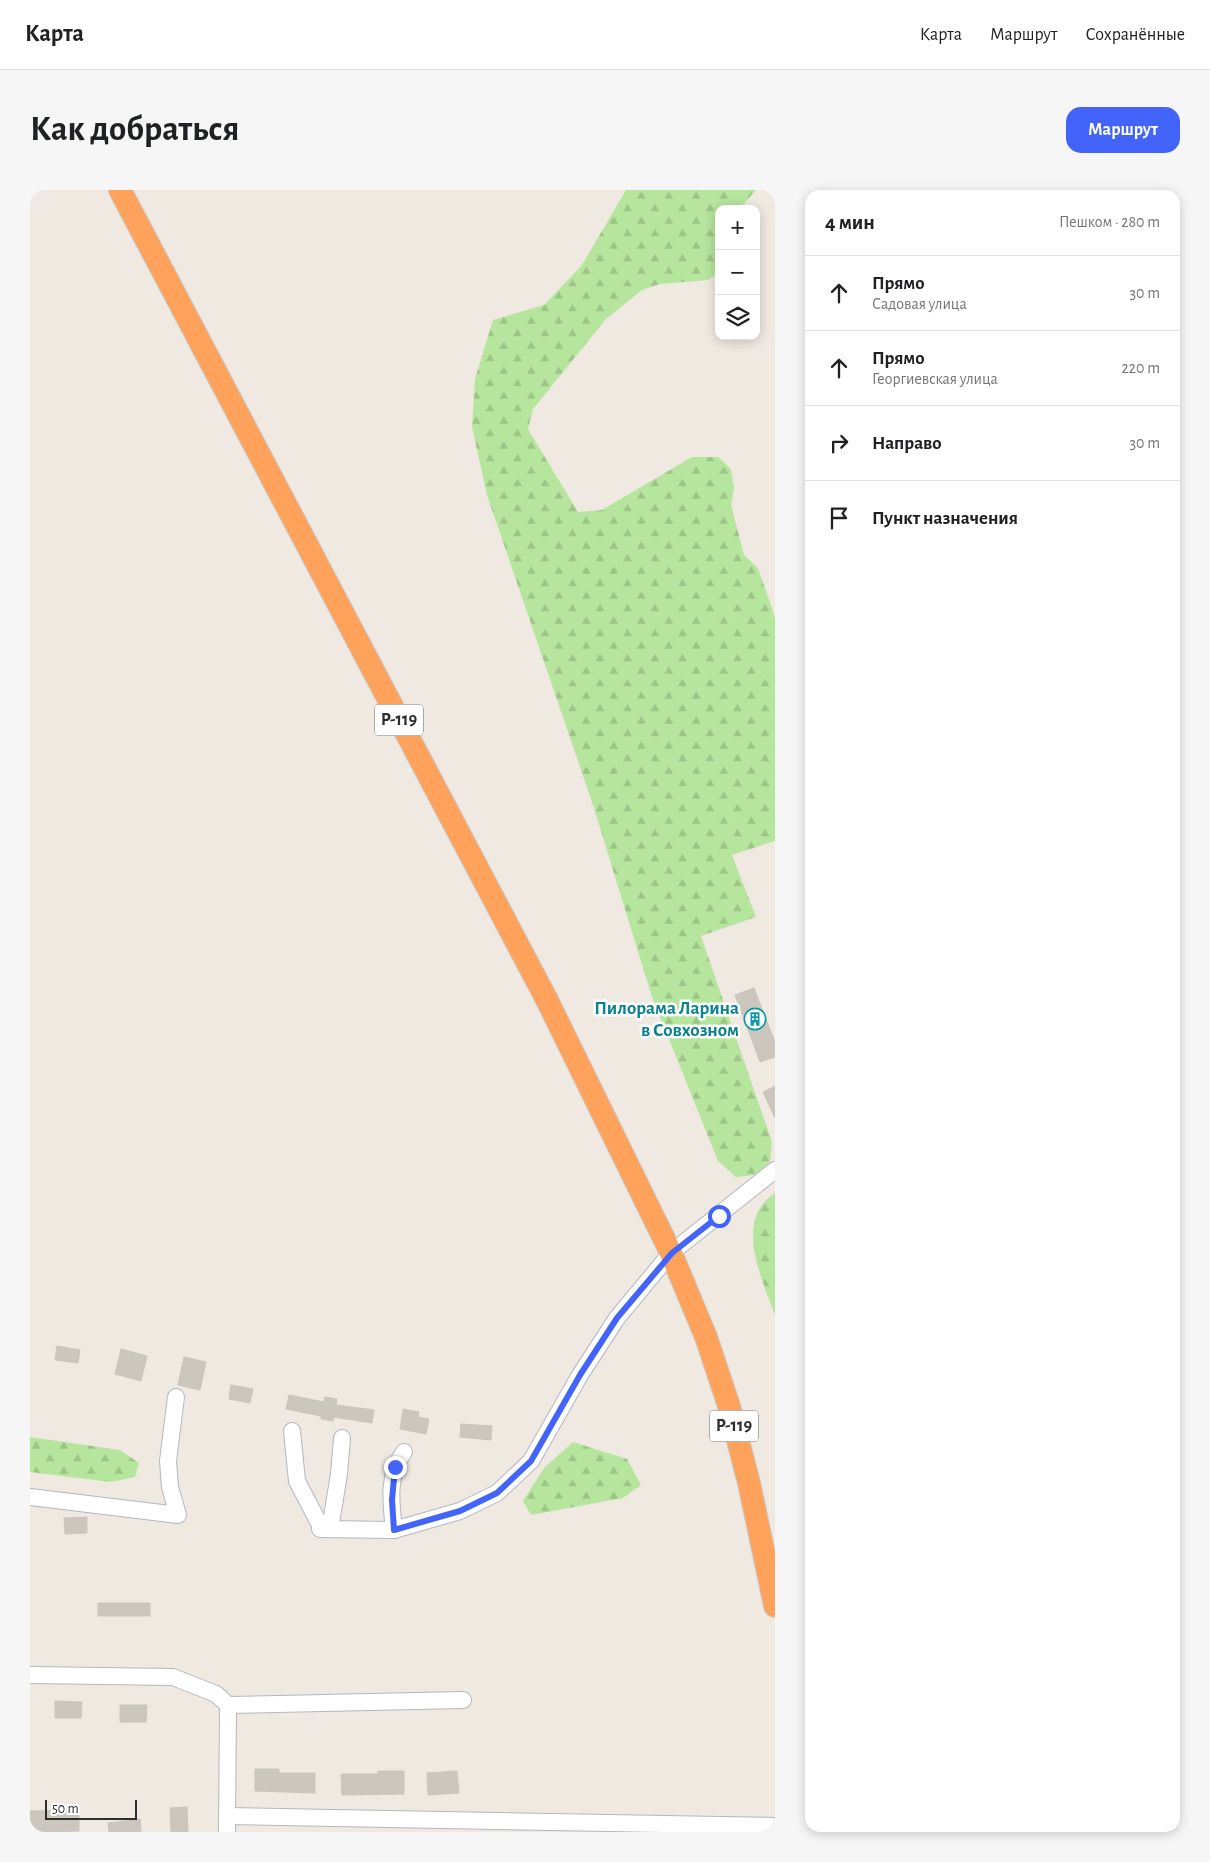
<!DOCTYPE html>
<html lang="ru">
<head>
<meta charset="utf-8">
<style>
	:root { --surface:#fff; --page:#f6f6f6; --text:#202124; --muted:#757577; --line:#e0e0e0; --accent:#4264fb }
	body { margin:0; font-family:"Alegreya Sans",sans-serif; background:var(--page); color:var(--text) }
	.controls { position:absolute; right:15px; top:15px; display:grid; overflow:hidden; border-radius:10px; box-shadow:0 2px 12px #0003 }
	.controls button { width:45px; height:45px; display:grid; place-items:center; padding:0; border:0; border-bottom:1px solid var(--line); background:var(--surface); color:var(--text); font:25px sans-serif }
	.scale { position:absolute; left:15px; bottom:12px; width:92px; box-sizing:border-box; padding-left:5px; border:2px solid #2e2e2e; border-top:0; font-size:14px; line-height:18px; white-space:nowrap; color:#2e2e2e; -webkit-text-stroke:4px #fff; paint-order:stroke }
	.stop { position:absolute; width:15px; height:15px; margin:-11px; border:4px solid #4264fb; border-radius:50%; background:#fff }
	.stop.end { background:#4264fb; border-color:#fff; box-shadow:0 1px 5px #0008 }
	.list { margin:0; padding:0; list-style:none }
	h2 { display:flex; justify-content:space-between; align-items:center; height:65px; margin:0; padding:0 20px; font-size:21px }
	h2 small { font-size:16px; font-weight:400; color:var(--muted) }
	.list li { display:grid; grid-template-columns:32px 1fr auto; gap:15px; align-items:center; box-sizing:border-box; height:75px; padding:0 20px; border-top:1px solid var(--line) }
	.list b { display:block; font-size:19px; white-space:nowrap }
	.list p { margin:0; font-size:16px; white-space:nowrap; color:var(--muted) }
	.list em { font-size:16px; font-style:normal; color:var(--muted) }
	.icon { flex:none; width:28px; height:28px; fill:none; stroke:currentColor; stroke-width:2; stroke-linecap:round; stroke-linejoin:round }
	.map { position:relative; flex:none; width:745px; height:1642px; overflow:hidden; border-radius:15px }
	header { display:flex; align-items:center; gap:30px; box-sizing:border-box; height:70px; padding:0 25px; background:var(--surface); border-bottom:1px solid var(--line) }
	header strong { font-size:24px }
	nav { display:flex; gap:28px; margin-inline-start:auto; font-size:18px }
	.intro { display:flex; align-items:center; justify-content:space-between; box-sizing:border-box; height:120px; padding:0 30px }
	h1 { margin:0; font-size:35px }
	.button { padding:12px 22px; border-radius:15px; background:var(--accent); color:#fff; font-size:18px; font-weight:700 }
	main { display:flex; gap:30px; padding:0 30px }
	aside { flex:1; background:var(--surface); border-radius:15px; box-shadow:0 2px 12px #0003 }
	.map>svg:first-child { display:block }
	.forest { fill:url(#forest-firs) }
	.building { fill:#cbc7bf; stroke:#cbc5ba }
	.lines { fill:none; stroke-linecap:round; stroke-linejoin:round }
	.minor-casing { stroke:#b4b7c1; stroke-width:18 }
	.highway-casing { stroke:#c9c9c9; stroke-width:24 }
	.minor { stroke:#fff; stroke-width:16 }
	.highway { stroke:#ffa35c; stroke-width:22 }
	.route { stroke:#4264fb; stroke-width:6 }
	.labels { text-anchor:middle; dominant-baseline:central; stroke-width:5; stroke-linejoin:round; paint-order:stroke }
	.shield { fill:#fff; stroke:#6d6d6d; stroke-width:1 }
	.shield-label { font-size:18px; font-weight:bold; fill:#2e2e2e }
	.culture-label { font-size:19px; font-weight:bold; fill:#0d838f; stroke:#fff; text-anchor:end }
</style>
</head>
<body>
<header>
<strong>Карта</strong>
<nav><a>Карта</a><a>Маршрут</a><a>Сохранённые</a></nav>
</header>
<div class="intro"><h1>Как добраться</h1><a class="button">Маршрут</a></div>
<main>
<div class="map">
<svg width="745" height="1642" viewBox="0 0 745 1642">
	<defs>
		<pattern id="forest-firs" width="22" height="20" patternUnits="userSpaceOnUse" patternTransform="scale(1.25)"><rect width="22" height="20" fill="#b6e59e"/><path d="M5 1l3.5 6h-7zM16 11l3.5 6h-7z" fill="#9dc588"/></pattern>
	</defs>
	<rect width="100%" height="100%" fill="#efe9e1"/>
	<g class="forest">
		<polygon points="596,0 726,0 709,19 689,19 689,83 678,90 630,94 612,100 576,129 503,219 498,239 548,322 572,320 662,267 688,267 701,279 704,298 701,315 714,365 728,378 745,427 745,651 702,665 726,727 671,746 742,952 740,972 724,985 706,987 688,971 622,807 563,615 457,305 442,237 445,189 463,130 514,115 552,75"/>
		<path d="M745,1003v122c-13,-36 -42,-95 0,-122z"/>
		<polygon points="0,1247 90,1260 109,1273 105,1287 81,1292 0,1282"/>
		<polygon points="543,1252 597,1269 611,1295 593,1308 501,1325 493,1311 514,1278"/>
	</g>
	<g class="building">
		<polygon points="724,798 745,852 745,867 730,872 705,805"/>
		<polygon points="745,896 745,928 733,902"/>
		<polygon points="27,1156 50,1160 48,1173 25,1170"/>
		<polygon points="91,1159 117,1166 111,1191 85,1184"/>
		<polygon points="154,1167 176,1172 170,1200 148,1195"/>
		<polygon points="201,1195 223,1199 220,1213 199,1209"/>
		<polygon points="259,1205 294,1212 295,1207 307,1209 306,1215 344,1220 342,1233 304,1227 303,1231 291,1229 291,1226 256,1219"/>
		<polygon points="373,1219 389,1222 388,1227 399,1229 396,1244 370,1239"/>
		<polygon points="431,1234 462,1236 461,1250 430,1247"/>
		<polygon points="57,1327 57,1343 35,1344 34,1328"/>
		<rect x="68" y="1413" width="52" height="13"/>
		<polygon points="25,1511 52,1512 51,1528 25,1528"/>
		<polygon points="90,1515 117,1515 116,1532 90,1532"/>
		<polygon points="225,1579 249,1579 249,1583 285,1583 285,1603 225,1601"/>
		<polygon points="348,1581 374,1581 374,1604 312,1605 311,1584 348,1584"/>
		<polygon points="427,1581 429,1603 398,1605 397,1583"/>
		<polygon points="157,1617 158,1642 141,1642 140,1618"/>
		<polygon points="49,1620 49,1641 0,1642 0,1621"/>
		<polygon points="110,1629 111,1642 79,1642 78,1633"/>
	</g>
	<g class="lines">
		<g class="minor-casing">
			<g id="minor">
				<polyline points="262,1241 267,1291 292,1339"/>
				<polyline points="0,1307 148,1325 140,1297 138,1271 146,1207"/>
				<polyline points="290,1339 364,1340 430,1321 467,1303 501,1271 550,1185 587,1128 641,1063 745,980"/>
				<polyline points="300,1339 309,1284 312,1248"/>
				<path d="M364,1340c-3,-27 -7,-55 10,-78"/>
				<polyline points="0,1485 143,1487 186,1504 198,1515"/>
				<polyline points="198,1515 433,1510"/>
				<polyline points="197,1626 745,1636"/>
				<polyline points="197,1642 198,1515"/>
			</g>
		</g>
		<g class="highway-casing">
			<polyline id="highway" points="90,0 517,810 641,1063 676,1147 699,1216 719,1293 745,1416"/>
		</g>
		<use href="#minor" class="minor"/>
		<use href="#highway" class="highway"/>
	</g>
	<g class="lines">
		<polyline class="route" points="365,1277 362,1310 364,1340 430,1321 467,1303 501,1271 550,1185 587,1128 642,1063 689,1026"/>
	</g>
	<defs>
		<g id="building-ring" transform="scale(1.125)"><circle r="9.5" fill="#fff" stroke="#0f9aa8" stroke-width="1.5"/><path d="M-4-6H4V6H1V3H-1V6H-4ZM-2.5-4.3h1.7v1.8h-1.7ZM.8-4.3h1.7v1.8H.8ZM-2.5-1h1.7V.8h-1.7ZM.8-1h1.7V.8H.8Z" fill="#0f9aa8"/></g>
	</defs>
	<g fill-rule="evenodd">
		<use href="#building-ring" x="725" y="829"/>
	</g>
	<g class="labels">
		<g class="shield">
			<rect x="345" y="514.5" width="48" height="31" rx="4"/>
			<rect x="680" y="1220.5" width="48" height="31" rx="4"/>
		</g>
		<g class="shield-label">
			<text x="369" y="530">Р-119</text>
			<text x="704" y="1236">Р-119</text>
		</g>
		<g class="culture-label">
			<text x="709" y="818">Пилорама Ларина<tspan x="709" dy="22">в Совхозном</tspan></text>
		</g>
	</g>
</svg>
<div class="controls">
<button>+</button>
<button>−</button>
<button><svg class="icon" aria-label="layers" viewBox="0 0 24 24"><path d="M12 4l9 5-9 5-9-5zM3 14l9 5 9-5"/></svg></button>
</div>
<div class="scale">50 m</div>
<div class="stop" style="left:689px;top:1026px"></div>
<div class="stop end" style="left:365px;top:1277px"></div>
</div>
<aside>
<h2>4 мин<small>Пешком · 280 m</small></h2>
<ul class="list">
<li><svg class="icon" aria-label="ahead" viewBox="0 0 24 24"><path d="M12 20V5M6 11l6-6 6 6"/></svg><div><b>Прямо</b><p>Садовая улица</p></div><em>30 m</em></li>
<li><svg class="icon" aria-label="ahead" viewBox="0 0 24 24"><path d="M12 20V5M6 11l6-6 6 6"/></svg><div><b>Прямо</b><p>Георгиевская улица</p></div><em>220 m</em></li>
<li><svg class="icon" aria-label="right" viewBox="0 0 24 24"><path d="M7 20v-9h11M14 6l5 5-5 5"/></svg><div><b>Направо</b></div><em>30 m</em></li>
<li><svg class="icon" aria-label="arrive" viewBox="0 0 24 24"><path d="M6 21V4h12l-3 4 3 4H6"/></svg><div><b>Пункт назначения</b></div></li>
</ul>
</aside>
</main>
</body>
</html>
